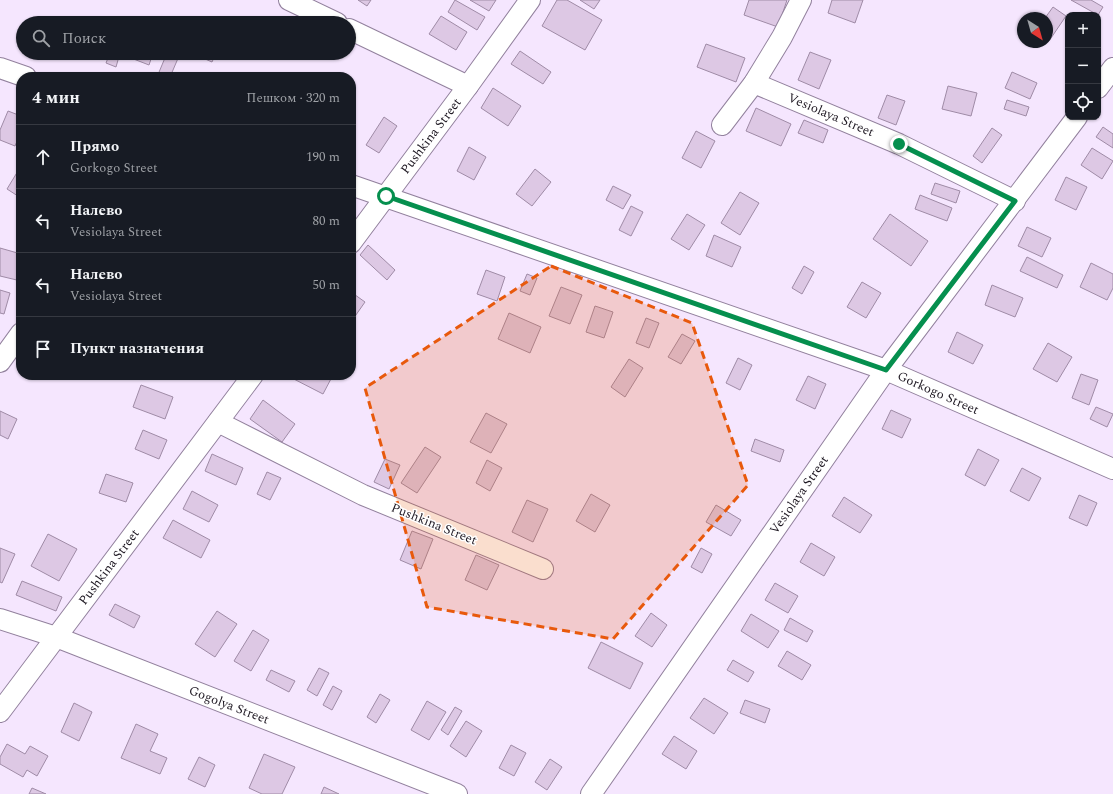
<!DOCTYPE html>
<html lang="ru">
<head>
<meta charset="utf-8">
<style>
	:root { --surface:#171b24; --page:#242831; --text:#f1f3f6; --muted:#9ea1a6; --line:#363941 }
	body { margin:0; font-family:Spectral,serif; background:var(--page); color:var(--text) }
	.controls { position:absolute; right:12px; top:12px; display:grid; overflow:hidden; border-radius:8px; box-shadow:0 1px 3px #0004 }
	.controls button { width:36px; height:36px; display:grid; place-items:center; padding:0; border:0; border-bottom:1px solid var(--line); background:var(--surface); color:var(--text); font:20px sans-serif }
	.compass { position:absolute; left:1017px; top:12px; width:36px; height:36px; border-radius:50%; background:var(--surface); box-shadow:0 1px 3px #0004; rotate:143deg }
	.stop { position:absolute; width:12px; height:12px; margin:-9px; border:3px solid #058f4e; border-radius:50%; background:#fff }
	.stop.end { background:#058f4e; border-color:#fff; box-shadow:0 1px 4px #0008 }
	.list { margin:0; padding:0; list-style:none }
	h2 { display:flex; justify-content:space-between; align-items:center; height:52px; margin:0; padding:0 16px; font-size:17px }
	h2 small { font-size:13px; font-weight:400; color:var(--muted) }
	.list li { display:grid; grid-template-columns:26px 1fr auto; gap:12px; align-items:center; box-sizing:border-box; height:64px; padding:0 16px; border-top:1px solid var(--line) }
	.list b { display:block; font-size:15px; white-space:nowrap }
	.list p { margin:0; font-size:13px; white-space:nowrap; color:var(--muted) }
	.list em { font-size:13px; font-style:normal; color:var(--muted) }
	.icon { flex:none; width:22px; height:22px; fill:none; stroke:currentColor; stroke-width:2; stroke-linecap:round; stroke-linejoin:round }
	.map { position:relative; flex:none; width:1113px; height:794px; overflow:hidden }
	.search { position:absolute; background:var(--surface); box-shadow:0 1px 3px #0004; left:16px; top:16px; width:340px; height:44px; display:flex; align-items:center; gap:10px; box-sizing:border-box; padding:0 14px; border-radius:22px; color:var(--muted); font-size:15px }
	.panel { position:absolute; background:var(--surface); box-shadow:0 1px 3px #0004; left:16px; top:72px; width:340px; height:308px; border-radius:16px }
	.map>svg:first-child { display:block }
	.building { fill:#ddc8e4; stroke:#9f8ba6 }
	.lines { fill:none; stroke-linecap:round; stroke-linejoin:round }
	.street-casing { stroke:#92819d; stroke-width:22 }
	.street { stroke:#fff; stroke-width:20 }
	.route { stroke:#058f4e; stroke-width:5 }
	.marked { fill:#e8590c; fill-opacity:0.2; stroke:#e8590c; stroke-width:3; stroke-dasharray:8 5; stroke-linejoin:round }
	.labels { text-anchor:middle; dominant-baseline:central; stroke-width:3; stroke-linejoin:round; paint-order:stroke }
	.street-label { font-size:13px; fill:#1e1822; stroke:#fff }
</style>
</head>
<body>
<div class="map">
<svg width="1113" height="794" viewBox="0 0 1113 794">
	<rect width="100%" height="100%" fill="#f5e6fe"/>
	<g class="building">
		<polygon points="358,0 371,0 367,6"/>
		<polygon points="455,0 485,17 477,30 448,12"/>
		<polygon points="470,0 496,0 489,11"/>
		<polygon points="557,0 567,0 602,20 585,50 542,26"/>
		<polygon points="580,0 600,0 594,9"/>
		<polygon points="749,0 787,0 778,27 744,15"/>
		<polygon points="832,0 863,0 855,23 828,13"/>
		<polygon points="1071,0 1091,0 1103,7 1098,15"/>
		<polygon points="1053,7 1066,16 1049,41 1047,40 1047,18 1045,18"/>
		<polygon points="441,16 467,32 456,50 429,34"/>
		<polygon points="55,18 66,22 66,23 53,23"/>
		<polygon points="706,44 745,58 736,82 697,67"/>
		<polygon points="520,51 551,72 543,84 511,64"/>
		<polygon points="810,52 831,60 819,89 798,80"/>
		<polygon points="110,53 120,53 116,67 106,63"/>
		<polygon points="133,53 153,53 149,65 131,58"/>
		<polygon points="167,53 172,53 179,56 170,77 157,77"/>
		<polygon points="197,53 216,53 212,62 196,55"/>
		<polygon points="1012,72 1037,83 1030,99 1005,88"/>
		<polygon points="948,86 977,93 971,116 942,109"/>
		<polygon points="493,88 521,106 508,126 481,108"/>
		<polygon points="887,95 905,101 896,125 878,118"/>
		<polygon points="1007,100 1029,107 1026,116 1004,109"/>
		<polygon points="756,108 791,124 781,146 746,131"/>
		<polygon points="8,111 21,116 21,132 15,146 0,140 0,130"/>
		<polygon points="384,117 397,126 379,153 366,145"/>
		<polygon points="804,120 828,130 823,143 798,133"/>
		<polygon points="1103,127 1113,134 1113,148 1096,137"/>
		<polygon points="992,128 1002,135 982,163 973,156"/>
		<polygon points="696,131 715,141 701,168 682,158"/>
		<polygon points="469,147 486,157 474,180 457,171"/>
		<polygon points="1092,148 1113,161 1102,179 1081,165"/>
		<polygon points="21,166 21,198 7,189"/>
		<polygon points="535,169 551,182 532,206 516,194"/>
		<polygon points="1066,177 1087,187 1076,210 1055,200"/>
		<polygon points="935,183 960,191 956,203 931,194"/>
		<polygon points="613,186 631,195 623,209 606,200"/>
		<polygon points="740,192 759,203 740,235 721,223"/>
		<polygon points="920,195 952,208 947,221 915,209"/>
		<polygon points="631,206 643,212 631,236 619,230"/>
		<polygon points="687,214 705,225 689,250 671,239"/>
		<polygon points="890,214 928,241 911,266 873,239"/>
		<polygon points="1027,227 1051,238 1042,257 1018,246"/>
		<polygon points="714,235 741,247 732,267 706,256"/>
		<polygon points="368,245 395,270 387,280 360,255"/>
		<polygon points="0,248 21,254 21,281 0,276"/>
		<polygon points="1027,257 1063,275 1057,288 1020,271"/>
		<polygon points="1091,263 1113,274 1113,288 1107,300 1080,287"/>
		<polygon points="804,266 814,272 802,294 792,288"/>
		<polygon points="486,270 505,277 497,301 477,294"/>
		<polygon points="527,274 537,278 530,295 520,291"/>
		<polygon points="862,282 881,293 866,318 847,307"/>
		<polygon points="992,285 1023,298 1015,317 985,305"/>
		<polygon points="561,287 582,295 570,324 549,316"/>
		<polygon points="0,290 10,293 4,314 0,313"/>
		<polygon points="351,292 365,302 351,322"/>
		<polygon points="595,306 613,312 604,338 586,332"/>
		<polygon points="509,313 541,327 530,353 498,339"/>
		<polygon points="646,318 659,323 649,348 636,343"/>
		<polygon points="957,332 983,345 973,364 948,352"/>
		<polygon points="682,334 695,341 681,364 668,357"/>
		<polygon points="1048,343 1072,357 1057,382 1033,369"/>
		<polygon points="738,358 752,365 740,390 726,383"/>
		<polygon points="629,359 643,368 625,397 611,387"/>
		<polygon points="1081,374 1098,380 1089,405 1072,398"/>
		<polygon points="286,375 333,375 323,394"/>
		<polygon points="808,376 826,384 815,409 796,400"/>
		<polygon points="141,385 173,397 165,419 133,407"/>
		<polygon points="263,400 295,424 282,442 250,419"/>
		<polygon points="1096,407 1113,414 1107,427 1090,419"/>
		<polygon points="891,410 911,419 902,438 882,429"/>
		<polygon points="0,411 17,419 8,439 0,435"/>
		<polygon points="486,413 507,424 491,453 470,442"/>
		<polygon points="143,430 167,440 159,459 135,449"/>
		<polygon points="755,439 784,450 780,462 751,451"/>
		<polygon points="425,447 441,457 417,493 401,483"/>
		<polygon points="978,449 999,460 985,486 965,475"/>
		<polygon points="212,454 243,468 236,485 205,471"/>
		<polygon points="385,459 400,465 389,489 374,482"/>
		<polygon points="487,460 502,468 490,491 476,483"/>
		<polygon points="1022,468 1041,478 1029,501 1010,491"/>
		<polygon points="267,472 281,478 270,500 257,494"/>
		<polygon points="106,474 133,483 126,502 99,493"/>
		<polygon points="192,491 218,505 209,522 183,509"/>
		<polygon points="591,494 610,505 595,532 576,521"/>
		<polygon points="1079,495 1097,503 1087,526 1069,518"/>
		<polygon points="844,497 872,515 860,533 832,516"/>
		<polygon points="527,500 548,509 533,542 512,532"/>
		<polygon points="716,505 741,520 731,536 706,522"/>
		<polygon points="173,520 210,540 201,558 163,538"/>
		<polygon points="412,531 433,539 421,569 400,560"/>
		<polygon points="48,534 77,549 59,581 31,566"/>
		<polygon points="811,543 835,557 824,576 800,562"/>
		<polygon points="0,548 15,554 2,583 0,582"/>
		<polygon points="701,548 712,554 702,573 691,567"/>
		<polygon points="476,555 499,565 487,590 465,580"/>
		<polygon points="22,581 62,597 56,611 16,595"/>
		<polygon points="775,583 798,596 788,613 765,600"/>
		<polygon points="115,604 140,616 134,628 109,615"/>
		<polygon points="217,611 237,624 215,657 195,644"/>
		<polygon points="651,613 667,625 652,647 635,636"/>
		<polygon points="751,614 779,631 768,648 741,631"/>
		<polygon points="790,618 813,631 807,642 784,630"/>
		<polygon points="253,630 269,640 251,671 234,661"/>
		<polygon points="601,642 643,663 630,689 588,668"/>
		<polygon points="787,651 811,665 802,680 778,666"/>
		<polygon points="733,660 754,672 748,682 727,670"/>
		<polygon points="319,668 329,673 317,696 307,690"/>
		<polygon points="271,670 295,681 289,692 266,680"/>
		<polygon points="333,686 342,691 332,710 323,705"/>
		<polygon points="380,694 390,700 376,723 367,717"/>
		<polygon points="704,698 728,713 714,734 690,718"/>
		<polygon points="745,700 770,709 765,723 740,713"/>
		<polygon points="427,701 446,712 429,740 411,730"/>
		<polygon points="74,703 92,712 79,741 61,732"/>
		<polygon points="455,707 462,711 448,735 441,730"/>
		<polygon points="466,721 482,731 466,757 450,746"/>
		<polygon points="136,724 158,734 150,751 167,758 160,774 121,758"/>
		<polygon points="674,736 697,751 686,769 662,754"/>
		<polygon points="7,744 25,754 30,746 48,756 37,776 27,770 23,777 0,764 0,757"/>
		<polygon points="511,745 526,753 514,776 499,768"/>
		<polygon points="264,754 295,767 282,794 262,794 249,788"/>
		<polygon points="199,757 215,765 205,787 188,779"/>
		<polygon points="550,759 562,767 547,790 535,782"/>
		<polygon points="324,787 339,794 321,794"/>
		<polygon points="32,788 46,794 29,794"/>
	</g>
	<g class="lines">
		<g class="street-casing">
			<g id="street">
				<polyline points="289,0 337,23"/>
				<polyline points="349,29 468,86"/>
				<polyline points="0,68 26,77"/>
				<polyline points="754,83 899,144 1015,201"/>
				<polyline points="1098,88 1113,68"/>
				<polyline points="722,125 754,83 782,37 801,0"/>
				<polyline points="351,185 886,370 1113,469"/>
				<polyline points="351,243 468,86 530,0"/>
				<polyline points="0,362 21,333"/>
				<polyline points="218,422 363,495 543,569"/>
				<polyline points="0,619 56,637 457,794"/>
				<polyline points="0,712 253,375"/>
				<polyline points="591,794 886,370 1077,117"/>
			</g>
		</g>
		<use href="#street" class="street"/>
	</g>
	<g class="lines">
		<polyline class="route" points="386,196 886,370 1015,201 899,144"/>
	</g>
	<path class="marked" d="M551,266l141,57 56,162 -135,154 -186,-32 -62,-219z"/>
	<g class="labels">
		<g class="street-label">
			<text transform="translate(831 115) rotate(23)">Vesiolaya Street</text>
			<text transform="translate(431 136) rotate(-53)">Pushkina Street</text>
			<text transform="translate(938 393) rotate(24)">Gorkogo Street</text>
			<text transform="translate(799 495) rotate(-55)">Vesiolaya Street</text>
			<text transform="translate(434 524) rotate(22)">Pushkina Street</text>
			<text transform="translate(109 567) rotate(-53)">Pushkina Street</text>
			<text transform="translate(229 705) rotate(21)">Gogolya Street</text>
		</g>
	</g>
</svg>
<div class="controls">
<button>+</button>
<button>−</button>
<button><svg class="icon" aria-label="locate" viewBox="0 0 24 24"><circle cx="12" cy="12" r="6"/><path d="M12 2v4M12 18v4M2 12h4M18 12h4"/></svg></button>
</div>
<svg class="compass" viewBox="-18 -18 36 36"><path d="M0-13l5 13h-10z" fill="#e53935"/><path d="M0 13l5-13h-10z" fill="#9ea1a6"/></svg>
<div class="stop" style="left:386px;top:196px"></div>
<div class="stop end" style="left:899px;top:144px"></div>
<div class="search"><svg class="icon" aria-label="search" viewBox="0 0 24 24"><circle cx="10" cy="10" r="6"/><path d="M15 15l6 6"/></svg>Поиск</div>
<section class="panel">
<h2>4 мин<small>Пешком · 320 m</small></h2>
<ul class="list">
<li><svg class="icon" aria-label="ahead" viewBox="0 0 24 24"><path d="M12 20V5M6 11l6-6 6 6"/></svg><div><b>Прямо</b><p>Gorkogo Street</p></div><em>190 m</em></li>
<li><svg class="icon" aria-label="left" viewBox="0 0 24 24"><path d="M17 20v-9H6M10 6l-5 5 5 5"/></svg><div><b>Налево</b><p>Vesiolaya Street</p></div><em>80 m</em></li>
<li><svg class="icon" aria-label="left" viewBox="0 0 24 24"><path d="M17 20v-9H6M10 6l-5 5 5 5"/></svg><div><b>Налево</b><p>Vesiolaya Street</p></div><em>50 m</em></li>
<li><svg class="icon" aria-label="arrive" viewBox="0 0 24 24"><path d="M6 21V4h12l-3 4 3 4H6"/></svg><div><b>Пункт назначения</b></div></li>
</ul>
</section>
</div>
</body>
</html>
